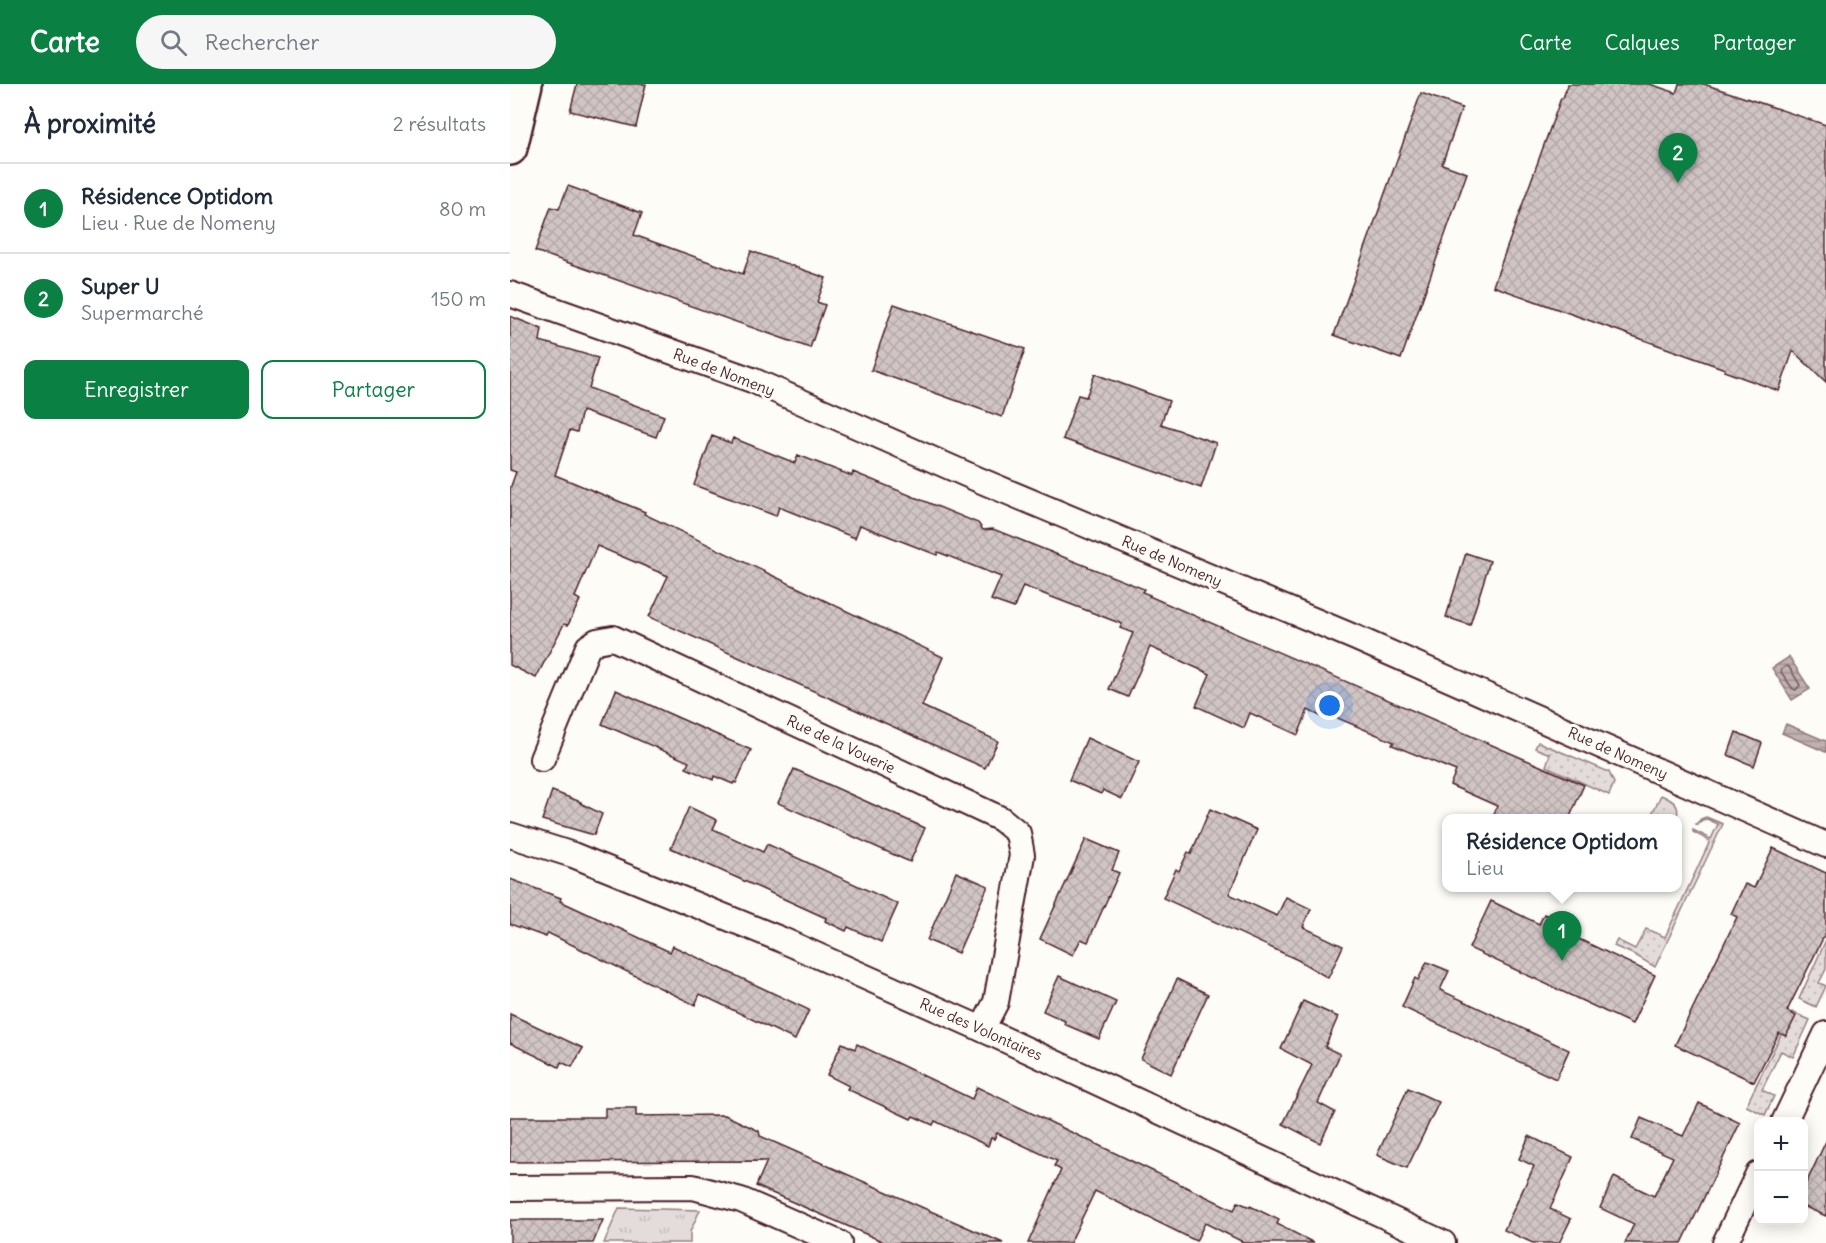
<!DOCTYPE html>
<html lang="fr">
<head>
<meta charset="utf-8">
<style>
	:root { --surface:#fff; --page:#f6f6f7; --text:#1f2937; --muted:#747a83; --line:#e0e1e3; --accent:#0b8043 }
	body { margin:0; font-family:Delius,sans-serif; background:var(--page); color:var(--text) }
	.controls { position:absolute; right:18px; bottom:18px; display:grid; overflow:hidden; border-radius:12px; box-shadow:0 3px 15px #0003 }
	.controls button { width:54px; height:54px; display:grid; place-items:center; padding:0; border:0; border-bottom:2px solid var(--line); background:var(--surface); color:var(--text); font:30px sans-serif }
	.you { position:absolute; left:820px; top:622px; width:21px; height:21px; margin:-15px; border:4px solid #fff; border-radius:50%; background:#1a73e8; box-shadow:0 0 0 9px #1a73e833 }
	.badge { display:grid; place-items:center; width:39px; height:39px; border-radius:50%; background:var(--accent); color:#fff; font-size:20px; font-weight:700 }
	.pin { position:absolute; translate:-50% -50px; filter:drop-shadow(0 2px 3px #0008) }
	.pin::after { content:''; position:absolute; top:32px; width:21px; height:18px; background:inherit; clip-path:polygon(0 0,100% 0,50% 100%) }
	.popup { position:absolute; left:932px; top:730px; width:240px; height:78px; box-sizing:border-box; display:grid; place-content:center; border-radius:12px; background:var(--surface); filter:drop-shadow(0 2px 4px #0005); font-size:20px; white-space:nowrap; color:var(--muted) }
	.popup b { font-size:22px; color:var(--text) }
	.popup::after { content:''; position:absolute; left:50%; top:100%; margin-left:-12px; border:12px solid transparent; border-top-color:var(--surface) }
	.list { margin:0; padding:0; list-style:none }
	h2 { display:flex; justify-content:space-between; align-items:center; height:78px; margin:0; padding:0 24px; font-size:26px }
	h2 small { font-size:20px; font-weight:400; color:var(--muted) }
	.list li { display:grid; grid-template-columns:39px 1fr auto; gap:18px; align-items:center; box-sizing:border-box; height:90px; padding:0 24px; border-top:2px solid var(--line) }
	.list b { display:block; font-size:22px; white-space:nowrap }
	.list p { margin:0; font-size:20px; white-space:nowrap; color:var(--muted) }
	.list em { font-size:20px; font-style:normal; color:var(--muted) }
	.actions { display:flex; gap:12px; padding:18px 24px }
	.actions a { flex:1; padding:14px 0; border:2px solid var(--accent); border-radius:12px; text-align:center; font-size:21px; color:var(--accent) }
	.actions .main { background:var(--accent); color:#fff }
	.icon { flex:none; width:33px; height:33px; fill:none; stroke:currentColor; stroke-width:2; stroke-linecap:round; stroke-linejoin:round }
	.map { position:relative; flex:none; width:1316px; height:1159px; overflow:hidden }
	header { display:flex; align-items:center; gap:36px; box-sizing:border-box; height:84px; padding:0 30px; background:var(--accent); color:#fff }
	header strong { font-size:28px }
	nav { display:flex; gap:33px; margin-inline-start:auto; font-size:21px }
	.search { width:420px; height:54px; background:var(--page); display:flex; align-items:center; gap:15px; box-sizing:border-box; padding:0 21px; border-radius:33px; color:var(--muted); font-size:22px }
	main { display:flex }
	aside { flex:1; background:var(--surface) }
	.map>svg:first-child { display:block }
	.grass { fill:url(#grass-dots); stroke:#967e82; stroke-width:1.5 }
	.park { fill:url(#park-tufts); stroke:#967e82; stroke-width:1.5 }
	.water { fill:url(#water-rules); stroke:#91777b; stroke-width:1.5 }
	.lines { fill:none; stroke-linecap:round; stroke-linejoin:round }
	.shore { stroke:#795961; stroke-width:1.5 }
	.building { fill:url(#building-cross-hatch); stroke:#4a1f2b; stroke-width:1.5 }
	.minor-casing { stroke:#4a1f2b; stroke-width:28 }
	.secondary-casing { stroke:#4a1f2b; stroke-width:38 }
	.minor { stroke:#fdfcf7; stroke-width:24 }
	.secondary { stroke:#fdfcf7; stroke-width:33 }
	.labels { text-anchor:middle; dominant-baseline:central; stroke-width:6; stroke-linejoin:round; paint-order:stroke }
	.street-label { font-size:15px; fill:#4a1f2b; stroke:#fdfcf7 }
</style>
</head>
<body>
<header>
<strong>Carte</strong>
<div class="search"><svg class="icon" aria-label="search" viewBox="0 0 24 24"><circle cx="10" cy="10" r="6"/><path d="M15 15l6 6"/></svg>Rechercher</div>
<nav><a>Carte</a><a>Calques</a><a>Partager</a></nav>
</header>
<main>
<aside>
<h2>À proximité<small>2 résultats</small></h2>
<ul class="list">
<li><span class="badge">1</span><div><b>Résidence Optidom</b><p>Lieu · Rue de Nomeny</p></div><em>80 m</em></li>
<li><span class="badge">2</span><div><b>Super U</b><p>Supermarché</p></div><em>150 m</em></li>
</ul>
<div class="actions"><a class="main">Enregistrer</a><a>Partager</a></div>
</aside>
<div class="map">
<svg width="1316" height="1159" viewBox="0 0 1316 1159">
	<defs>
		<pattern id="grass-dots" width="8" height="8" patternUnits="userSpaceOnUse" patternTransform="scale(1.5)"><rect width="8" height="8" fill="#e3dcda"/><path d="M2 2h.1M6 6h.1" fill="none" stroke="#c4bcbb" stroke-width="1.8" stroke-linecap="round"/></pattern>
		<pattern id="park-tufts" width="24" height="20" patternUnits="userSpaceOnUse" patternTransform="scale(1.5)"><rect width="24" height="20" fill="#e3dcda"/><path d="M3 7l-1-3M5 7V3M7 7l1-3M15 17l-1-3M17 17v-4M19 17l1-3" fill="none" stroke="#c4bcbb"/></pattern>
		<pattern id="water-rules" width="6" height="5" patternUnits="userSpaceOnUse" patternTransform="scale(1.5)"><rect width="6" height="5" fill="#c0b1b1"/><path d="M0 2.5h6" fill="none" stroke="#9e8f90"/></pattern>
		<pattern id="building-cross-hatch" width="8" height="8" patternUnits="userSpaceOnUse" patternTransform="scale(1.5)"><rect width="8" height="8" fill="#d0c5c4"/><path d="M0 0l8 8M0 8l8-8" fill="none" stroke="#b4a9a9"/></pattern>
	</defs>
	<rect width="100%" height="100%" fill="#fdfcf7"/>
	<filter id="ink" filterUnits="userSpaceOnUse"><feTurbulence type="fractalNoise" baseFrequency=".0167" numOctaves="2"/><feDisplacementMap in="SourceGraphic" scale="12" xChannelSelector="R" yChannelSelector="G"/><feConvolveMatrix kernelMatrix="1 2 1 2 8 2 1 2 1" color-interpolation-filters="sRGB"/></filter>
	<g filter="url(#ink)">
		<g class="grass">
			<polygon points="1028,658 1099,688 1104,699 1099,711 1036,682 1040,670 1025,664"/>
			<path d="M1151,711c11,5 21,10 15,23h-17l-5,-2 -4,2z"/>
			<polygon points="1196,733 1213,740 1145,883 1125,871 1104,862 1107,856 1125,865 1136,845 1155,853 1200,757 1183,748 1183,746 1201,755 1208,740 1197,735 1192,736 1188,741 1186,740 1191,735"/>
			<polygon points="1316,856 1316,885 1309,899 1316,902 1306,923 1289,915"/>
			<polygon points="1282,928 1300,936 1283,973 1271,967 1252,1006 1264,1012 1255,1031 1236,1022"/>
		</g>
		<polygon class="park" points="109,1124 190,1126 180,1148 180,1159 94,1159"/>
		<g class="water">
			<polygon points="1279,573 1300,605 1282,616 1262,584"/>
			<polygon points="1276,640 1316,657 1316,668 1272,649"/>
		</g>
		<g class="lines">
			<polygon class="shore" points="1276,582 1279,583 1290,601 1286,606 1283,605 1271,588 1272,585"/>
		</g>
		<g class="building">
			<polygon points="67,0 136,0 126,43 60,27"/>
			<polygon points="1058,0 1140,0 1166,9 1169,0 1194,0 1316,41 1316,298 1283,267 1269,307 1214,287 1215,285 983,202 1051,14 1053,14"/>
			<polygon points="911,9 952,24 932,80 957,89 891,275 824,251"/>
			<polygon points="58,102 132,129 124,151 233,190 241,167 316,194 307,218 315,221 300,264 25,167 41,123 49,125"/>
			<polygon points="384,220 515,265 492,333 361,286"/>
			<polygon points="0,232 32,245 30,257 88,274 79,304 154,332 146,353 72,327 67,348 60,346 45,391 135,428 134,430 433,573 412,622 488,657 475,684 139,533 158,492 87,462 65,513 70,516 58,541 54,540 26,594 0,581 0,405 6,388 0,386"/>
			<polygon points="585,290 659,317 651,340 706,359 691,404 553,355 568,311 576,313"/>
			<polygon points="202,352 221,359 223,354 285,379 288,371 342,392 343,388 468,439 473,446 483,445 634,505 632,508 640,511 639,512 1074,701 1059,735 982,735 987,722 940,701 946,687 882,661 884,658 816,629 814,634 798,626 788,651 740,629 734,644 686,622 700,590 640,563 618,613 599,605 623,549 610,544 612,540 513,502 504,524 481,516 491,493 428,468 427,471 350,441 345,454 269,423 266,432 184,401"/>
			<polygon points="956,469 980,477 960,541 936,533"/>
			<polygon points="106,606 241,666 226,699 224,698 223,700 204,692 203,696 176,684 179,678 92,640"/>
			<polygon points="1226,648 1252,659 1244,682 1218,671"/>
			<polygon points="577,654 629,678 612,715 593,706 591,710 559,696"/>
			<polygon points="284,685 415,744 400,778 268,719"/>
			<polygon points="42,707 71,718 70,719 92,730 84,751 32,736"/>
			<polygon points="179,723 207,736 203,745 253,768 257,760 388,820 371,858 338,843 336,847 315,837 316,834 161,764"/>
			<polygon points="700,725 747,746 719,810 767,832 776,813 801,825 793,843 833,862 818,894 788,876 653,814 666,785 669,787 678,768 681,770"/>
			<polygon points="576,755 609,769 602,786 609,789 578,858 571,855 563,871 530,855"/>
			<polygon points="1263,764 1316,789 1316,848 1277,927 1286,932 1276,952 1269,949 1244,998 1165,961 1227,833 1221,830 1235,800 1244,804"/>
			<polygon points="446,788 478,802 448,869 417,856"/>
			<polygon points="0,795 51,814 50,817 160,868 163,862 299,926 285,956 190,910 185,921 38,849 36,853 0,840"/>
			<polygon points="981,817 1029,840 1034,830 1059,841 1056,849 1145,891 1122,940 959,864"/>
			<polygon points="917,878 939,887 930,906 1059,966 1046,995 892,923 905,894 908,896"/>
			<polygon points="549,892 606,918 589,955 554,940 555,937 533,927"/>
			<polygon points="667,895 698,910 661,990 631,975"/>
			<polygon points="793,917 828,933 815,963 830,970 808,1019 825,1028 810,1059 773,1040 802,981 771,965"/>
			<polygon points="0,930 73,964 62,983 51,978 49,983 0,959"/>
			<polygon points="332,959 345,965 347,960 462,1015 467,1003 724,1126 728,1118 740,1123 740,1122 769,1136 767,1140 804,1159 735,1159 695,1139 686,1157 585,1107 560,1159 518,1159 551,1086 544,1082 547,1077 487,1049 484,1055 481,1054 478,1062 425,1037 423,1041 403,1032 401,1035 337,1005 339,1002 317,991"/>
			<polygon points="898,1004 929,1018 897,1084 867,1071"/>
			<polygon points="1189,1019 1230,1039 1172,1159 1115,1159 1124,1140 1090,1124 1104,1093 1144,1112 1163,1073 1122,1055 1131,1034 1173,1052"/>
			<polygon points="95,1024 126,1024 126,1032 215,1031 249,1047 250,1052 493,1159 376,1159 246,1102 257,1077 0,1078 0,1033 95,1033"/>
			<polygon points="1019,1052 1063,1073 1040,1125 1061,1135 1049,1159 1023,1159 994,1146 1024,1082 1009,1075"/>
			<polygon points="1316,1057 1316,1132 1293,1122 1293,1106"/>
			<polygon points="0,1136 93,1136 83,1159 0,1159"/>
		</g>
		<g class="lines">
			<g class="minor-casing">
				<g id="minor">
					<polyline points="0,210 242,296 467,395 846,554 1316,761"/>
					<polyline points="32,675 78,563 87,557 103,554 491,735 508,749 512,771 486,918 472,945"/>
					<polyline points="0,751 63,771 270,855 472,945 933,1159"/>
					<polyline points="1274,1038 1316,950"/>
					<polyline points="0,1104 183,1103 231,1116 329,1159"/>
					<polyline points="1215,1159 1248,1090"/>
				</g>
			</g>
			<g class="secondary-casing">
				<polyline id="secondary" points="0,64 15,0"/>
			</g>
			<use href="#minor" class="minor"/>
			<use href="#secondary" class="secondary"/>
		</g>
	</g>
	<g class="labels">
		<g class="street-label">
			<text transform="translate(214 288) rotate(21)">Rue de Nomeny</text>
			<text transform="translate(662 477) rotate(23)">Rue de Nomeny</text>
			<text transform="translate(331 660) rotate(25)">Rue de la Vouerie</text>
			<text transform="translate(1108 669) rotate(24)">Rue de Nomeny</text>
			<text transform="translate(471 945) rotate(24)">Rue des Volontaires</text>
		</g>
	</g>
</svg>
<div class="controls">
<button>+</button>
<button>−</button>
</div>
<div class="you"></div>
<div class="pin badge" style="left:1052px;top:877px">1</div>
<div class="popup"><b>Résidence Optidom</b>Lieu</div>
<div class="pin badge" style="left:1168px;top:99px">2</div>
</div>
</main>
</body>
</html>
